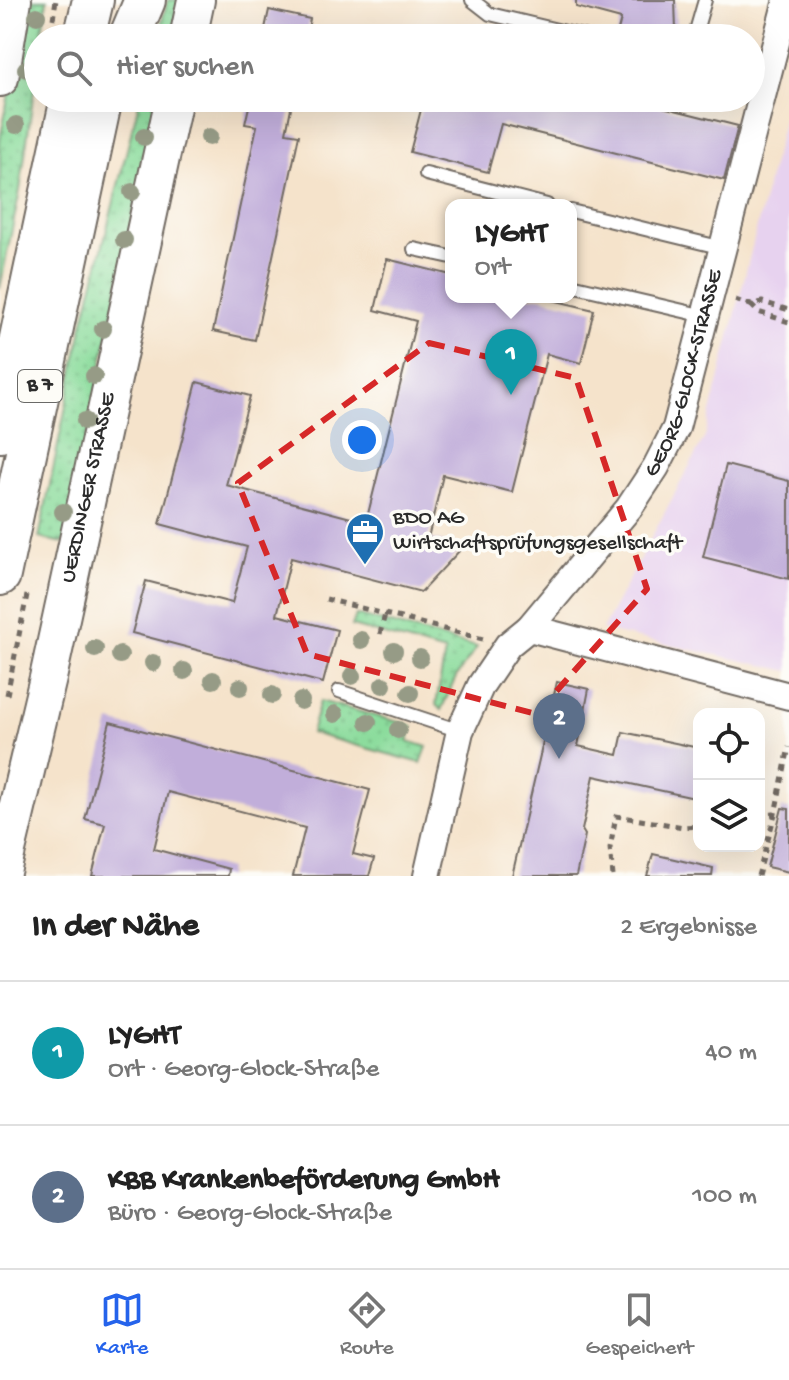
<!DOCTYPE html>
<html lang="de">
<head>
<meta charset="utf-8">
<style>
	:root { --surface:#fff; --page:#f2f2f2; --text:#222; --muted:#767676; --line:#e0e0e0; --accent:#2563eb }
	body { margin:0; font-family:"Gochi Hand",sans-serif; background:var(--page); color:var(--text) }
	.controls { position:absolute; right:24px; bottom:24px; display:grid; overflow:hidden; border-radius:16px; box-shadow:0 8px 32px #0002 }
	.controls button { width:72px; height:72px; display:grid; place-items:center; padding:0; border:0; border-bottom:2px solid var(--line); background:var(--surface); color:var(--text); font:40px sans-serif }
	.you { position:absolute; left:362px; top:440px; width:28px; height:28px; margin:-20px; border:6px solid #fff; border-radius:50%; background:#1a73e8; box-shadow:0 0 0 12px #1a73e833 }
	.badge { display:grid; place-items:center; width:52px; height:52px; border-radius:50%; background:var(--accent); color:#fff; font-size:26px; font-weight:700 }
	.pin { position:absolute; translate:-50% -66px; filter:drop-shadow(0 2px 4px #0008) }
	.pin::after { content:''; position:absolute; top:42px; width:28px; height:24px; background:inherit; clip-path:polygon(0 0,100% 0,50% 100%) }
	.popup { position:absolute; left:445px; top:199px; width:132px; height:104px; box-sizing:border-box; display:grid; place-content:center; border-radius:16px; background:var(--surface); filter:drop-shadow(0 2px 6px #0005); font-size:26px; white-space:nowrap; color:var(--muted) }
	.popup b { font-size:30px; color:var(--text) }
	.popup::after { content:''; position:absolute; left:50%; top:100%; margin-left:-16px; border:16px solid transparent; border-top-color:var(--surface) }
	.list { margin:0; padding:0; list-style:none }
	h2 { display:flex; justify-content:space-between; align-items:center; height:104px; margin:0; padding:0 32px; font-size:34px }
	h2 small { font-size:26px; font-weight:400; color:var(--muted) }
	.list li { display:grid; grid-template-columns:52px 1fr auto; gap:24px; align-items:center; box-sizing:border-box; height:144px; padding:0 32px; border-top:2px solid var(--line) }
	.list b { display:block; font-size:30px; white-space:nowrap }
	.list p { margin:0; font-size:26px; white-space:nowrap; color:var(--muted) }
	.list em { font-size:26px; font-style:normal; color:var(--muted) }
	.icon { flex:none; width:44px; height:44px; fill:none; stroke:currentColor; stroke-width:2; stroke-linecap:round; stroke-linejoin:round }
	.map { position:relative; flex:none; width:789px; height:876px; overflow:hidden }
	.search { position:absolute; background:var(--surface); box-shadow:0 8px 32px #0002; left:24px; right:24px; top:24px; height:88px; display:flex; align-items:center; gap:20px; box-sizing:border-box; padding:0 28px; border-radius:44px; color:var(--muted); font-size:30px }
	.sheet { height:392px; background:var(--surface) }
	nav { display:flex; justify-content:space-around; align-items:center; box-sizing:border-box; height:112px; border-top:2px solid var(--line); background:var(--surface); font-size:22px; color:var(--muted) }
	nav a { display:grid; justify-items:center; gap:4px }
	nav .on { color:var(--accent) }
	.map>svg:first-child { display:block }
	.built { fill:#e7d2ef }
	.grass { fill:url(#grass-dots); stroke:#5b8464; stroke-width:2 }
	.building { fill:#c1aeda }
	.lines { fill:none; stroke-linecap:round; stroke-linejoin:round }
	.lane-casing { stroke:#726b63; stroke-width:16 }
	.street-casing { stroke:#726b63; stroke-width:30 }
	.secondary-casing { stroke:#726b63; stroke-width:40 }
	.primary-casing { stroke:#726b63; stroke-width:44 }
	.path { stroke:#726b63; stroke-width:5; stroke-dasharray:6 6; stroke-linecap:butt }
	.lane { stroke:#fff; stroke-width:12 }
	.street { stroke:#fff; stroke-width:26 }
	.secondary { stroke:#fff; stroke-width:36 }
	.primary { stroke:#fff; stroke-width:40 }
	.tree { fill:#969b86 }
	.marked { fill:none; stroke:#d62828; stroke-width:6; stroke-dasharray:16 10; stroke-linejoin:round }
	.labels { text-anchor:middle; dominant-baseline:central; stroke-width:7; stroke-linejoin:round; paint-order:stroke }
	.shield { fill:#fdfcf7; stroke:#6a6a68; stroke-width:2 }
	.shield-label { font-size:20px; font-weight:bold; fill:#2b2b2b }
	.street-label { font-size:22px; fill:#2b2b2b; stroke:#fdfcf7 }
	.poi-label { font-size:22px; fill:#2b2b2b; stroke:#fdfcf7; text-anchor:start }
</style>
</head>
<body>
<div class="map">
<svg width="789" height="876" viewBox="0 0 789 876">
	<defs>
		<pattern id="grass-dots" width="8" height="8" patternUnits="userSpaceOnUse" patternTransform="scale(2)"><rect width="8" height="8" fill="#8bdc9c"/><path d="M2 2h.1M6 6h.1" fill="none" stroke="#78bd87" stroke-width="1.8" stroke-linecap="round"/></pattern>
	</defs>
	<rect width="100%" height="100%" fill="#fdfcf7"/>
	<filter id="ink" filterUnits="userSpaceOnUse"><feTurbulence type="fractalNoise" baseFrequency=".0125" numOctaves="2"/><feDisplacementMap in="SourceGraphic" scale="16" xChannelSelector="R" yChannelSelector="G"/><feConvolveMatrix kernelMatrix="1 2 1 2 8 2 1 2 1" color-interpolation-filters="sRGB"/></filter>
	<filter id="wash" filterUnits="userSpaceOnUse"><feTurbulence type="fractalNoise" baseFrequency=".006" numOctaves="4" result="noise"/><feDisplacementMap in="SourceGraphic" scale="32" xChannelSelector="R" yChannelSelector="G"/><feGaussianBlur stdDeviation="1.8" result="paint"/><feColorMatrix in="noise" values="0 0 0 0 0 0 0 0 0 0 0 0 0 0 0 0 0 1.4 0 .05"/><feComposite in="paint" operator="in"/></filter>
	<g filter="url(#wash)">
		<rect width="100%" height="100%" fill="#f5e3cb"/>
		<polygon class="built" points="789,98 789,671 602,630 705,437"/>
		<g class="grass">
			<polygon points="27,0 47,0 41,38 38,38 38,62 20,190 0,288 0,140"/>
			<polygon points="168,0 180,0 172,38 157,38"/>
			<polygon points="140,98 158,98 64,543 39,538 82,328"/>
			<polygon points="356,615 477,647 456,677 441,710 436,705 445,652 352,626"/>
			<polygon points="320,701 413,726 408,741 427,747 421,763 311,733"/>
		</g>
		<g id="blocks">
			<g class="building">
				<polygon points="576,0 675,0 676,31 617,34 621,19 576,7"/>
				<polygon points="269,10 310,19 306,38 263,38"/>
				<polygon points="251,98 293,98 286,133 299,135 255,340 213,331 257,126 245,124"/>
				<polygon points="424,98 640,98 643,102 738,126 724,180 501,124 488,172 410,152"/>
				<polygon points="387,259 451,275 451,297 540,297 594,310 581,363 547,354 512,492 443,475 428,538 462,548 421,592 291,558 277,615 337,630 323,683 132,633 146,581 232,603 247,547 160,524 197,382 250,396 226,485 366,522 416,321 375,310"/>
				<polygon points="726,465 789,481 789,579 703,557"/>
				<polygon points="557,682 589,689 578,746 618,755 623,732 699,748 699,799 594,776 582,830 585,835 576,876 512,876"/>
				<polygon points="110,722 370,790 353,854 374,859 369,876 293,876 305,828 168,792 154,849 229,869 228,876 92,876 105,824 85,819"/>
				<polygon points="782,808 789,809 789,872 767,867"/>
				<polygon points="653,854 713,868 712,876 647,876"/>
			</g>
		</g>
	</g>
	<g filter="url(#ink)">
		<use href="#blocks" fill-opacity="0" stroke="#726b63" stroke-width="2"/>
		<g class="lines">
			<g class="lane-casing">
				<g id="lane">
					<polyline points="472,0 490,14 591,38"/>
					<polyline points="700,38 696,31 705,0"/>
					<polyline points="426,174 547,205"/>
					<polyline points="571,211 723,248"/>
					<polyline points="414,249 451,257"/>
					<polyline points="571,285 705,316"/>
					<polyline points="339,691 460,731"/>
				</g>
			</g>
			<g class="street-casing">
				<g id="street">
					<polyline points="529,628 789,696"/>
					<path id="s1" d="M427,876l33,-145 21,-46 27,-40 21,-17 100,-120 27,-41 20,-39 111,-428"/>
				</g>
			</g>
			<g class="secondary-casing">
				<g id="secondary">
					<polyline points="188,38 196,0"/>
					<polyline points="0,78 13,0"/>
					<path id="s2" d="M1,876l47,-198 126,-580"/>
				</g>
			</g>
			<g class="primary-casing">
				<g id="primary">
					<polyline points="84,38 93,0"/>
					<polyline points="129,38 145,0"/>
					<polyline points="0,432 71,98"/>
					<polyline points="0,575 102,98"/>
				</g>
			</g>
			<g class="path">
				<polyline points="53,19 56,0"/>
				<polyline points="735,300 751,305 762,302 789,310"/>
				<polyline points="751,305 758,312 789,322"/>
				<polyline points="326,599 483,639"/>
				<polyline points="380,634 385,614"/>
				<polyline points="7,695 28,590"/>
				<polyline points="759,815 775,814 789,747"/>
				<polyline points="613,876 610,848 616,816 684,827 699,826"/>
				<polyline points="758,876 775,814"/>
			</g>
			<use href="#lane" class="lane"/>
			<use href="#street" class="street"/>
			<use href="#secondary" class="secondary"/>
			<use href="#primary" class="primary"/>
		</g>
		<g class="tree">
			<circle cx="37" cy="16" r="9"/>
			<circle cx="26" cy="69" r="9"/>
			<circle cx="16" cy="125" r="9"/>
			<circle cx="144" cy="137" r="9"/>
			<circle cx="209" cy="137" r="9"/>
			<circle cx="132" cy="192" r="9"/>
			<circle cx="124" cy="240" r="9"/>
			<circle cx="103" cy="329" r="9"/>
			<circle cx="94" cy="376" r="9"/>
			<circle cx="85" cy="421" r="9"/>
			<circle cx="63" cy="512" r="9"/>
			<circle cx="361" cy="640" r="9"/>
			<circle cx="95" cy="649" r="9"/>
			<circle cx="394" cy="651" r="9"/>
			<circle cx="120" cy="655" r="9"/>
			<circle cx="420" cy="658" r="9"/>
			<circle cx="153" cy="663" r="9"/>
			<circle cx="184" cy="671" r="9"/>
			<circle cx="352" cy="676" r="9"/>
			<circle cx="213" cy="680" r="9"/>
			<circle cx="383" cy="685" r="9"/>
			<circle cx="240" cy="687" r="9"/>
			<circle cx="410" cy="693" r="9"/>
			<circle cx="272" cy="695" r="9"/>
			<circle cx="301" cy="701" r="9"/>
			<circle cx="335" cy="714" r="9"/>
			<circle cx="368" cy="722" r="9"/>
			<circle cx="398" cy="730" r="9"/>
		</g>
	</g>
	<path class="marked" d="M429,343l147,35 71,211 -111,125 -229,-60 -69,-171z"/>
	<defs>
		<g id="office-pin" transform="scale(2)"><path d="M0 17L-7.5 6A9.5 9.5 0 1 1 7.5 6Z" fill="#1f6fb2" stroke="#fdfcf7"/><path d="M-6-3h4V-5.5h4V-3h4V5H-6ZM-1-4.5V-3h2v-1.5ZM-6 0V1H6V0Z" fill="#fff"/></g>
	</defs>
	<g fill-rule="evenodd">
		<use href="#office-pin" x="365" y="532"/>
	</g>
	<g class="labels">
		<rect class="shield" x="18" y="370" width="44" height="32" rx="6"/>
		<g class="shield-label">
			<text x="40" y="386">B 7</text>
		</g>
		<g class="street-label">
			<text stroke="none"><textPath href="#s1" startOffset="578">GEORG-GLOCK-STRASSE</textPath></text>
			<text stroke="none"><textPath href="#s2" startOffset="398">UERDINGER STRASSE</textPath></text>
		</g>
		<g class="poi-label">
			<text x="393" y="519">BDO AG<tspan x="393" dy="25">Wirtschaftsprüfungsgesellschaft</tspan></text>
		</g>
	</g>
</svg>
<div class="controls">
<button><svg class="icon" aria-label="locate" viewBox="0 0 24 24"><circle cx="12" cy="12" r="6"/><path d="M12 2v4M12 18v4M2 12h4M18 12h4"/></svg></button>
<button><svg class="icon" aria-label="layers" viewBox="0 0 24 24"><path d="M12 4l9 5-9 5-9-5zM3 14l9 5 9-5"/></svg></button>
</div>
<div class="you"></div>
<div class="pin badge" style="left:511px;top:395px;background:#0f9aa8">1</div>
<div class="popup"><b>LYGHT</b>Ort</div>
<div class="pin badge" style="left:559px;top:759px;background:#5c6f8a">2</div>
<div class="search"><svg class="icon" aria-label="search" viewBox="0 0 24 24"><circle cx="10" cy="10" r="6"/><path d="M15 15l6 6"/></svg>Hier suchen</div>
</div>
<section class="sheet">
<h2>In der Nähe<small>2 Ergebnisse</small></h2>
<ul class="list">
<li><span class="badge" style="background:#0f9aa8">1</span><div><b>LYGHT</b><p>Ort · Georg-Glock-Straße</p></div><em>40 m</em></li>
<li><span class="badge" style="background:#5c6f8a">2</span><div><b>KBB Krankenbeförderung GmbH</b><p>Büro · Georg-Glock-Straße</p></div><em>100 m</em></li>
</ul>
</section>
<nav>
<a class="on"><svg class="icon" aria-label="map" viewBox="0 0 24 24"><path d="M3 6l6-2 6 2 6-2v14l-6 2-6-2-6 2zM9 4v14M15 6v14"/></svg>Karte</a>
<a><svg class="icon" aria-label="directions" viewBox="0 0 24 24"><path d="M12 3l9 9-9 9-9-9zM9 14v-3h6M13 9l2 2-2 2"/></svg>Route</a>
<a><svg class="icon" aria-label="saved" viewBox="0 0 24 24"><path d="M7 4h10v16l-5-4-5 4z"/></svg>Gespeichert</a>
</nav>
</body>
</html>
